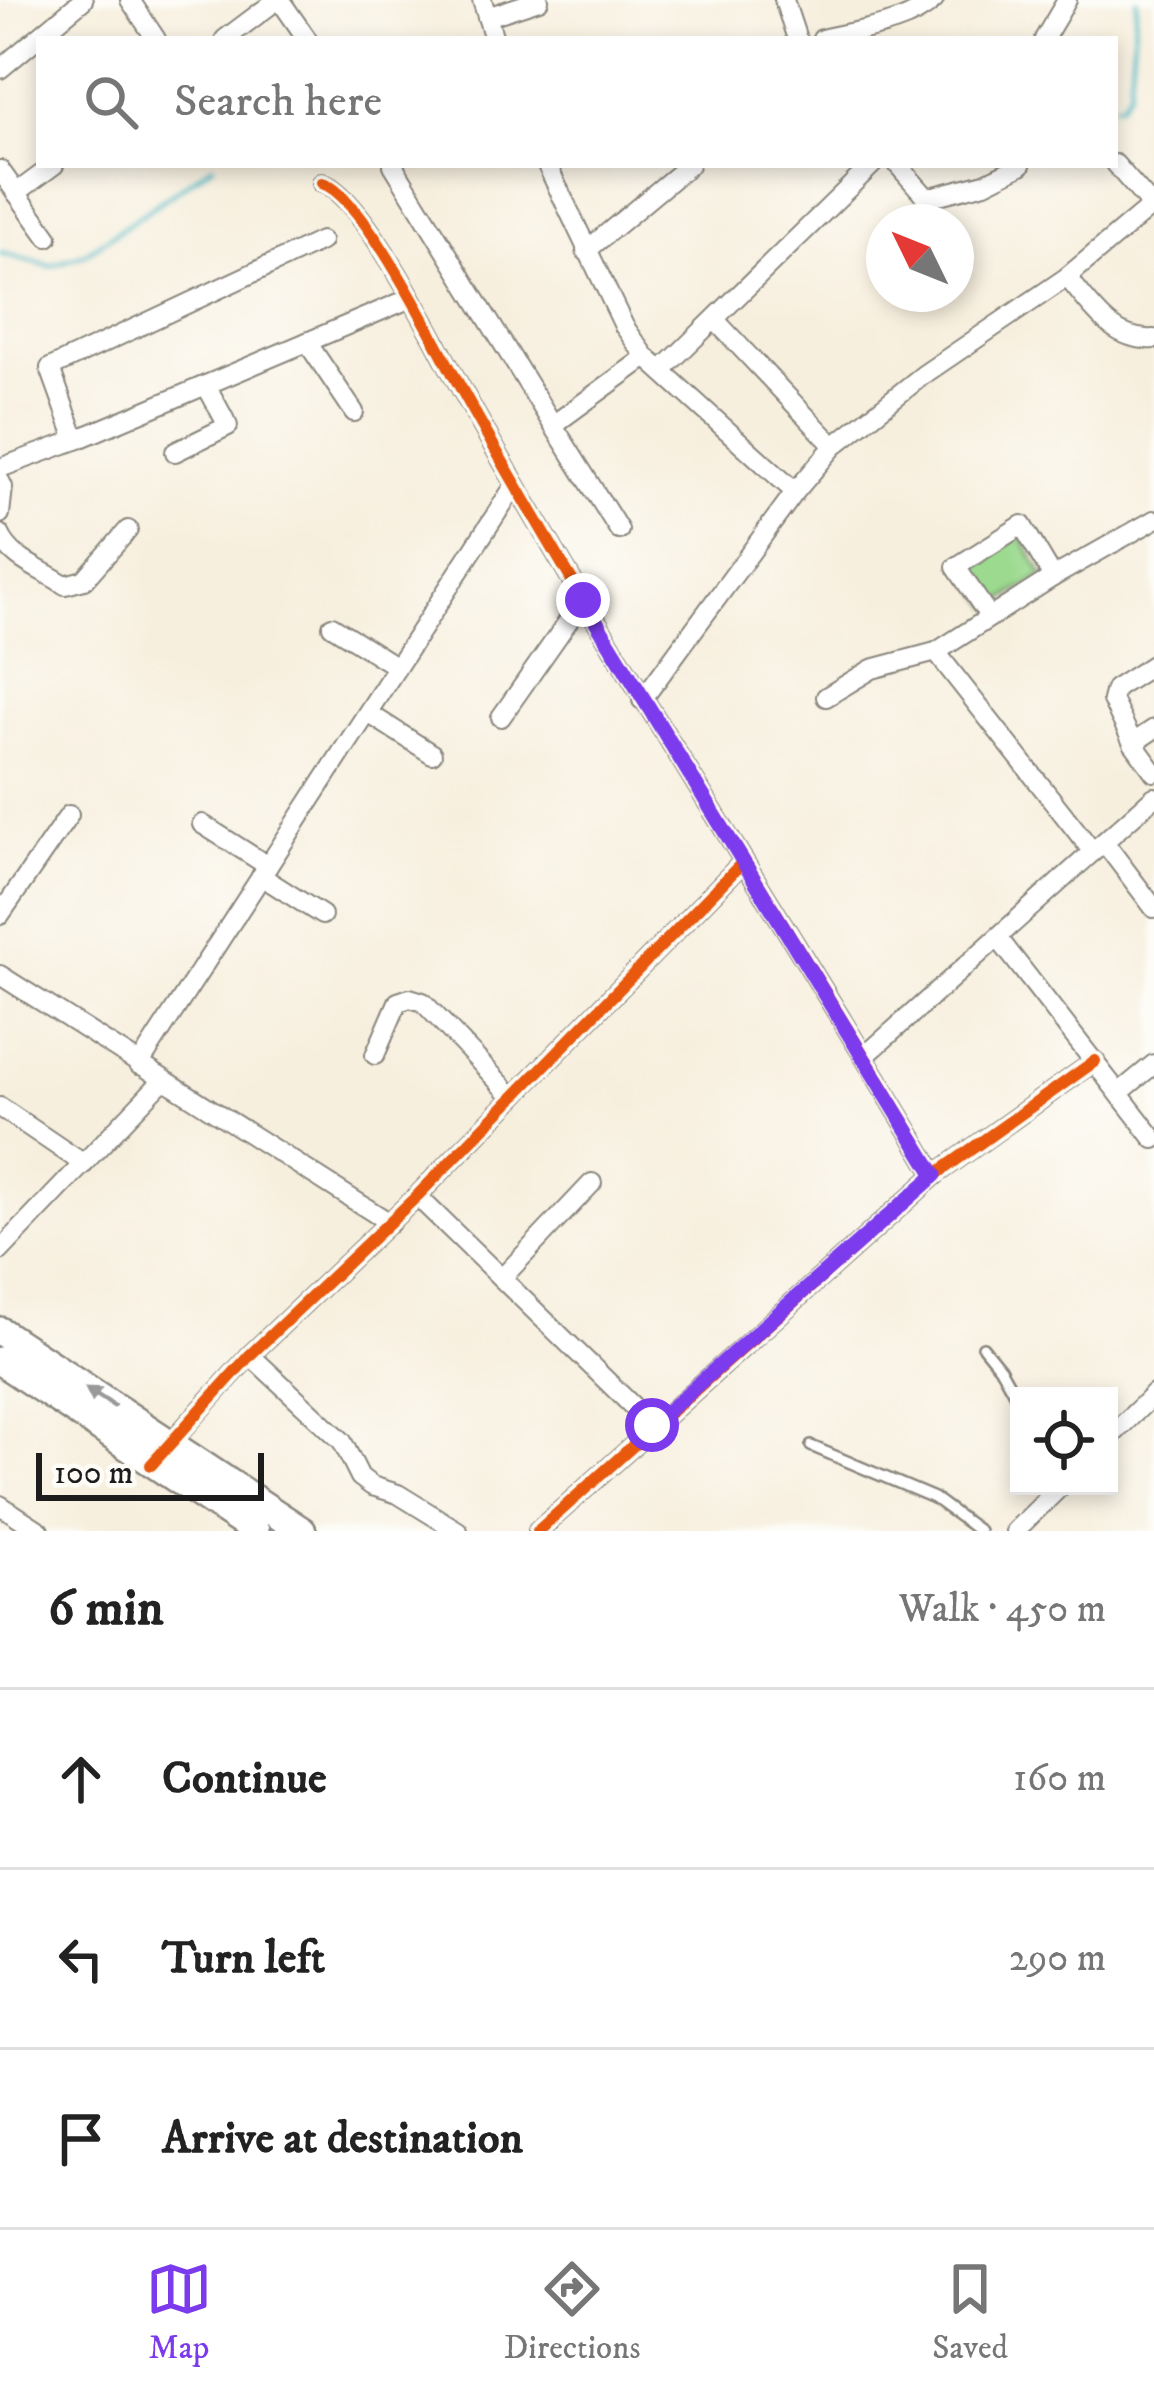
<!DOCTYPE html>
<html lang="en">
<head>
<meta charset="utf-8">
<style>
	:root { --surface:#fff; --page:#f2f2f2; --text:#222; --muted:#767676; --line:#e0e0e0; --accent:#7c3aed }
	body { margin:0; font-family:"IM FELL DW Pica",serif; background:var(--page); color:var(--text) }
	.controls { position:absolute; right:36px; bottom:36px; display:grid; overflow:hidden; border-radius:0px; box-shadow:0 6px 18px #0003 }
	.controls button { width:108px; height:108px; display:grid; place-items:center; padding:0; border:0; border-bottom:3px solid var(--line); background:var(--surface); color:var(--text); font:60px sans-serif }
	.compass { position:absolute; left:866px; top:204px; width:108px; height:108px; border-radius:50%; background:var(--surface); box-shadow:0 6px 18px #0003; rotate:313deg }
	.scale { position:absolute; left:36px; bottom:30px; width:228px; box-sizing:border-box; padding-left:12px; border:6px solid #1c1c1c; border-top:0; font-size:33px; line-height:42px; white-space:nowrap; color:#1c1c1c; -webkit-text-stroke:9px #fdfcf7; paint-order:stroke }
	.stop { position:absolute; width:36px; height:36px; margin:-27px; border:9px solid #7c3aed; border-radius:50%; background:#fff }
	.stop.end { background:#7c3aed; border-color:#fff; box-shadow:0 3px 12px #0008 }
	.list { margin:0; padding:0; list-style:none }
	h2 { display:flex; justify-content:space-between; align-items:center; height:156px; margin:0; padding:0 48px; font-size:51px }
	h2 small { font-size:39px; font-weight:400; color:var(--muted) }
	.list li { display:grid; grid-template-columns:78px 1fr auto; gap:36px; align-items:center; box-sizing:border-box; height:180px; padding:0 48px; border-top:3px solid var(--line) }
	.list b { display:block; font-size:45px; white-space:nowrap }
	.list em { font-size:39px; font-style:normal; color:var(--muted) }
	.icon { flex:none; width:66px; height:66px; fill:none; stroke:currentColor; stroke-width:2; stroke-linecap:round; stroke-linejoin:round }
	.map { position:relative; flex:none; width:1154px; height:1531px; overflow:hidden }
	.search { position:absolute; background:var(--surface); box-shadow:0 6px 18px #0003; left:36px; right:36px; top:36px; height:132px; display:flex; align-items:center; gap:30px; box-sizing:border-box; padding:0 42px; border-radius:0px; color:var(--muted); font-size:45px }
	.sheet { height:696px; background:var(--surface) }
	nav { display:flex; justify-content:space-around; align-items:center; box-sizing:border-box; height:168px; border-top:3px solid var(--line); background:var(--surface); font-size:33px; color:var(--muted) }
	nav a { display:grid; justify-items:center; gap:6px }
	nav .on { color:var(--accent) }
	.map>svg:first-child { display:block }
	.green { fill:#9bda8f; stroke:#5c7b56; stroke-width:3 }
	.lines { fill:none; stroke-linecap:round; stroke-linejoin:round }
	.stream { stroke:#4dbbc7; stroke-width:4.5 }
	.service-casing { stroke:#8a867d; stroke-width:14 }
	.minor-casing { stroke:#8a867d; stroke-width:22 }
	.primary-casing { stroke:#8a867d; stroke-width:32 }
	.service { stroke:#fff; stroke-width:9 }
	.minor { stroke:#fff; stroke-width:18 }
	.primary { stroke:#fff; stroke-width:27 }
	.cycleway-casing { stroke:#fdfcf7; stroke-width:20 }
	.cycleway { stroke:#e8590c; stroke-width:12 }
	.oneway { fill:#999 }
	.route { stroke:#7c3aed; stroke-width:15 }
</style>
</head>
<body>
<div class="map">
<svg width="1154" height="1531" viewBox="0 0 1154 1531">
	<rect width="100%" height="100%" fill="#fdfcf7"/>
	<filter id="ink" filterUnits="userSpaceOnUse"><feTurbulence type="fractalNoise" baseFrequency=".00833" numOctaves="2"/><feDisplacementMap in="SourceGraphic" scale="24" xChannelSelector="R" yChannelSelector="G"/><feConvolveMatrix kernelMatrix="1 2 1 2 8 2 1 2 1" color-interpolation-filters="sRGB"/></filter>
	<filter id="wash" filterUnits="userSpaceOnUse"><feTurbulence type="fractalNoise" baseFrequency=".004" numOctaves="4" result="noise"/><feDisplacementMap in="SourceGraphic" scale="48" xChannelSelector="R" yChannelSelector="G"/><feGaussianBlur stdDeviation="2.7" result="paint"/><feColorMatrix in="noise" values="0 0 0 0 0 0 0 0 0 0 0 0 0 0 0 0 0 1.4 0 .05"/><feComposite in="paint" operator="in"/></filter>
	<g filter="url(#wash)">
		<rect width="100%" height="100%" fill="#f7efde"/>
		<polygon class="green" points="1020,534 1044,576 991,607 965,569"/>
		<g class="lines">
			<g class="stream">
				<polyline points="1115,104 1120,104 1129,91 1137,0"/>
				<polyline points="0,253 51,266 85,254 213,165"/>
			</g>
		</g>
	</g>
	<g filter="url(#ink)">
		<g class="lines">
			<g class="service-casing">
				<g id="service">
					<polyline points="983,1347 1000,1368 1019,1402"/>
					<polyline points="811,1446 934,1498 979,1531"/>
				</g>
			</g>
			<g class="minor-casing">
				<g id="minor">
					<polyline points="130,0 156,39"/>
					<polyline points="280,0 307,39"/>
					<polyline points="482,0 494,39"/>
					<polyline points="784,0 797,39"/>
					<polyline points="487,17 539,0"/>
					<polyline points="225,39 277,0"/>
					<path d="M822,39c36,-9 85,-13 112,-39"/>
					<polyline points="1044,39 1067,0"/>
					<polyline points="0,69 83,0"/>
					<polyline points="1115,164 1152,206"/>
					<polyline points="393,165 553,425 646,357"/>
					<polyline points="547,165 624,326 646,357 795,492"/>
					<polyline points="898,165 927,198 985,183 1021,165"/>
					<polyline points="0,170 48,237"/>
					<path d="M322,183c40,12 109,151 131,191 151,273 324,533 482,801"/>
					<polyline points="16,193 54,165"/>
					<polyline points="586,251 689,165"/>
					<path d="M1067,277c25,29 45,65 87,62"/>
					<polyline points="715,320 834,446"/>
					<polyline points="307,342 354,412"/>
					<polyline points="662,370 872,165"/>
					<polyline points="553,425 619,530"/>
					<polyline points="76,440 50,368 321,241"/>
					<polyline points="175,452 228,426 206,385"/>
					<polyline points="0,468 76,440 411,298"/>
					<polyline points="0,481 3,487 0,514"/>
					<path d="M0,534c12,27 42,35 65,51l19,-5 44,-50"/>
					<polyline points="989,616 956,567 1022,525 1053,577"/>
					<polyline points="332,626 397,667"/>
					<polyline points="936,652 1093,852"/>
					<polyline points="1154,664 1115,689 1112,700 1133,743 1154,772"/>
					<polyline points="826,697 872,669 936,652 1053,577 1154,520"/>
					<polyline points="642,700 795,492 834,446 923,375 1067,277 1154,204"/>
					<polyline points="368,713 432,754"/>
					<polyline points="501,717 583,600"/>
					<polyline points="1133,743 1154,729"/>
					<polyline points="202,824 268,866"/>
					<polyline points="1104,842 1154,908"/>
					<polyline points="261,876 322,915"/>
					<polyline points="0,915 69,815"/>
					<polyline points="998,938 1154,1139"/>
					<polyline points="0,975 390,1223"/>
					<polyline points="375,1055 398,1002 410,998 423,1002 513,1097"/>
					<polyline points="865,1056 1154,797"/>
					<polyline points="139,1065 515,485"/>
					<polyline points="1120,1092 1154,1064"/>
					<polyline points="0,1107 84,1164"/>
					<polyline points="417,1196 652,1425"/>
					<polyline points="0,1251 163,1080"/>
					<polyline points="503,1277 592,1183"/>
					<polyline points="250,1355 342,1441 360,1477 372,1486 398,1494 458,1531"/>
					<polyline points="1109,1438 1154,1394"/>
					<polyline points="166,1448 250,1355 417,1196 743,862"/>
					<polyline points="0,1505 40,1531"/>
					<polyline points="538,1531 935,1175 1095,1061"/>
					<polyline points="1015,1531 1061,1486"/>
				</g>
			</g>
			<g class="primary-casing">
				<g id="primary">
					<polyline points="0,1331 302,1531"/>
					<polyline points="0,1361 255,1531"/>
				</g>
			</g>
			<use href="#service" class="service"/>
			<use href="#minor" class="minor"/>
			<use href="#primary" class="primary"/>
			<g class="cycleway-casing">
				<g id="cycleway">
					<path d="M322,183c40,12 109,151 131,191 151,273 324,533 482,801"/>
					<polyline points="151,1465 250,1355 417,1196 743,862"/>
					<polyline points="538,1531 935,1175 1095,1061"/>
				</g>
			</g>
			<use href="#cycleway" class="cycleway"/>
		</g>
		<defs><path id="oneway-solid" d="M-6-.8H1V-3.2L6.5 0L1 3.2V.8H-6Z" transform="scale(3)"/></defs>
		<use class="oneway" href="#oneway-solid" transform="translate(100 1397) rotate(-147)"/>
	</g>
	<g class="lines" filter="url(#ink)">
		<polyline class="route" points="583,600 935,1175 652,1425"/>
	</g>
</svg>
<div class="controls">
<button><svg class="icon" aria-label="locate" viewBox="0 0 24 24"><circle cx="12" cy="12" r="6"/><path d="M12 2v4M12 18v4M2 12h4M18 12h4"/></svg></button>
</div>
<svg class="compass" viewBox="-18 -18 36 36"><path d="M0-13l5 13h-10z" fill="#e53935"/><path d="M0 13l5-13h-10z" fill="#767676"/></svg>
<div class="scale">100 m</div>
<div class="stop" style="left:652px;top:1425px"></div>
<div class="stop end" style="left:583px;top:600px"></div>
<div class="search"><svg class="icon" aria-label="search" viewBox="0 0 24 24"><circle cx="10" cy="10" r="6"/><path d="M15 15l6 6"/></svg>Search here</div>
</div>
<section class="sheet">
<h2>6 min<small>Walk · 450 m</small></h2>
<ul class="list">
<li><svg class="icon" aria-label="ahead" viewBox="0 0 24 24"><path d="M12 20V5M6 11l6-6 6 6"/></svg><div><b>Continue</b></div><em>160 m</em></li>
<li><svg class="icon" aria-label="left" viewBox="0 0 24 24"><path d="M17 20v-9H6M10 6l-5 5 5 5"/></svg><div><b>Turn left</b></div><em>290 m</em></li>
<li><svg class="icon" aria-label="arrive" viewBox="0 0 24 24"><path d="M6 21V4h12l-3 4 3 4H6"/></svg><div><b>Arrive at destination</b></div></li>
</ul>
</section>
<nav>
<a class="on"><svg class="icon" aria-label="map" viewBox="0 0 24 24"><path d="M3 6l6-2 6 2 6-2v14l-6 2-6-2-6 2zM9 4v14M15 6v14"/></svg>Map</a>
<a><svg class="icon" aria-label="directions" viewBox="0 0 24 24"><path d="M12 3l9 9-9 9-9-9zM9 14v-3h6M13 9l2 2-2 2"/></svg>Directions</a>
<a><svg class="icon" aria-label="saved" viewBox="0 0 24 24"><path d="M7 4h10v16l-5-4-5 4z"/></svg>Saved</a>
</nav>
</body>
</html>
